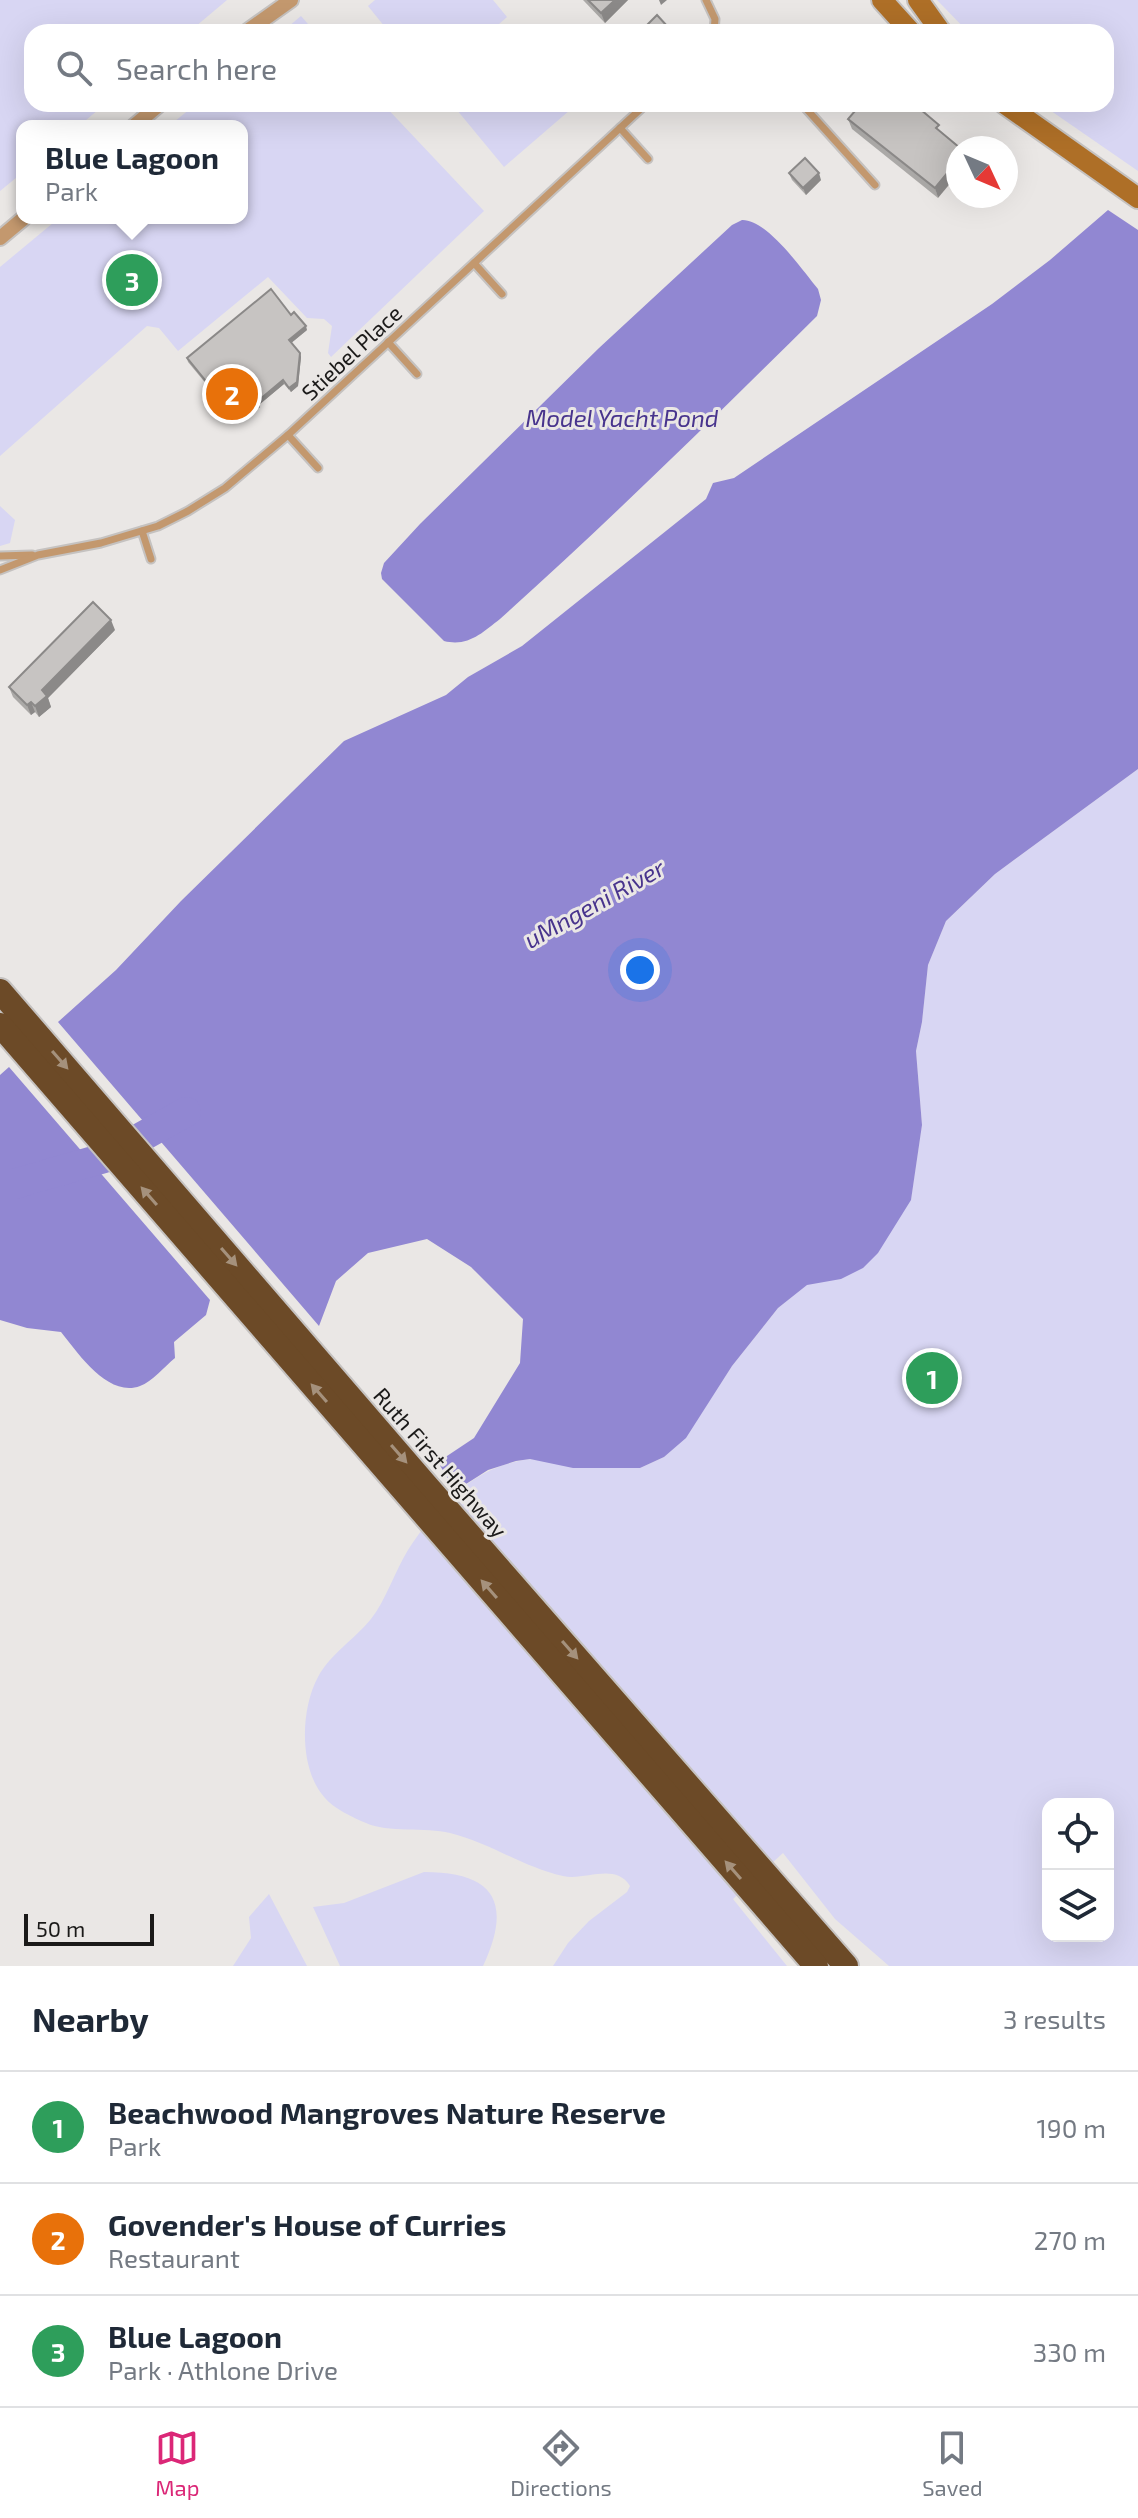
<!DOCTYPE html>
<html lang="en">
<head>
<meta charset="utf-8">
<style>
	:root { --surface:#fff; --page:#f6f6f7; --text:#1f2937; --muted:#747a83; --line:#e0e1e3; --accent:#db2777 }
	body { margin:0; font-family:"Exo 2",sans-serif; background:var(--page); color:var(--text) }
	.controls { position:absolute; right:24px; bottom:24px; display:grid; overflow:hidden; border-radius:16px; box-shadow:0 8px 32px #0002 }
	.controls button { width:72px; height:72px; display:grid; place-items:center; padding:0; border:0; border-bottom:2px solid var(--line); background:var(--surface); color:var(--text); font:40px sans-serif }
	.compass { position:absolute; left:946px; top:136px; width:72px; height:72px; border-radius:50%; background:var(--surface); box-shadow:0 8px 32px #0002; rotate:134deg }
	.scale { position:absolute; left:24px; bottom:20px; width:130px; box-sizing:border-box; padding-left:8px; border:4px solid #1b1a19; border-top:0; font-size:22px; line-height:28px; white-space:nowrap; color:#1b1a19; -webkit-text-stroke:6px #eae7e5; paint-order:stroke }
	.you { position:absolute; left:640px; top:970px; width:28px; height:28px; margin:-20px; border:6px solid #fff; border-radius:50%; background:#1a73e8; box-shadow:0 0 0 12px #1a73e833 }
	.badge { display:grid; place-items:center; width:52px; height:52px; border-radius:50%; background:var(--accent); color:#fff; font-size:26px; font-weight:700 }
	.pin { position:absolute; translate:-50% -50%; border:4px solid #fff; box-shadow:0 2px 8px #0006 }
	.popup { position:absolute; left:16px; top:120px; width:232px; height:104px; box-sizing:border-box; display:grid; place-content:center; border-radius:16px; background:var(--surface); filter:drop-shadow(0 2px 6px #0005); font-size:26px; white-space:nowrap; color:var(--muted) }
	.popup b { font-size:30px; color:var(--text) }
	.popup::after { content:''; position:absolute; left:50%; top:100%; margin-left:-16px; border:16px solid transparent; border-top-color:var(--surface) }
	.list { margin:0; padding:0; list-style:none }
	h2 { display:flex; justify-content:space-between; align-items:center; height:104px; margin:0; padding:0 32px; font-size:34px }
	h2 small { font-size:26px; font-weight:400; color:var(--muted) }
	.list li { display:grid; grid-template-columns:52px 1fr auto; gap:24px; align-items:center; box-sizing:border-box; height:112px; padding:0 32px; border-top:2px solid var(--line) }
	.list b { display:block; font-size:30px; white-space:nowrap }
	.list p { margin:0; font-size:26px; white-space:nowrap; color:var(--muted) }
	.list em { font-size:26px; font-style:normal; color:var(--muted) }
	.icon { flex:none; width:44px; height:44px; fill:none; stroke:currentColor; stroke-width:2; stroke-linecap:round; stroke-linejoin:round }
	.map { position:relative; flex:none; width:1138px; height:1966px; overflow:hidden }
	.search { position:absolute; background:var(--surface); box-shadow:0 8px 32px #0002; left:24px; right:24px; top:24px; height:88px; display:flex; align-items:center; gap:20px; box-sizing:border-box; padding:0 28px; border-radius:24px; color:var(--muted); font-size:30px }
	.sheet { height:440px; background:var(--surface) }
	nav { display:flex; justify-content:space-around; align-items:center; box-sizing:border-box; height:112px; border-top:2px solid var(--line); background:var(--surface); font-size:22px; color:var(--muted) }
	nav a { display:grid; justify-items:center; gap:4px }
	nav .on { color:var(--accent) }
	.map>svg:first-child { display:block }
	.green { fill:#d8d6f3; fill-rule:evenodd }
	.water { fill:#9187d2 }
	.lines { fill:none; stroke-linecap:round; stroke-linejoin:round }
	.river { stroke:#9187d2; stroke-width:30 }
	.service-casing { stroke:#c5c2c0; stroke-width:11 }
	.minor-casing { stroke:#c5c2c0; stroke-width:18 }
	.secondary-casing { stroke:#c5c2c0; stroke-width:24 }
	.motorway-casing { stroke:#c5c2c0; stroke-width:28 }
	.service { stroke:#c3986e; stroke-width:7 }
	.minor { stroke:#c3986e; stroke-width:14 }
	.secondary { stroke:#ae6f27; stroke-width:20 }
	.motorway { stroke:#6c4a27; stroke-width:24 }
	.wall { fill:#aba9a7 }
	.shaded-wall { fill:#8b8988 }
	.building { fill:#c7c4c2; stroke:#8b8988; stroke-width:2 }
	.oneway { fill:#a5917c }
	.labels { text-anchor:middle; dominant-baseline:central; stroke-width:6; stroke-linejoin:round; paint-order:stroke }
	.street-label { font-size:22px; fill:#1b1a19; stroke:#eae7e5 }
	.water-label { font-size:24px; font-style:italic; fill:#48348d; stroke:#eae7e5 }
</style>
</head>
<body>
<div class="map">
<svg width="1138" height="1966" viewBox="0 0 1138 1966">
	<rect width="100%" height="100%" fill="#eae7e5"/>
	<g class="green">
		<polygon points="0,0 227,0 189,32 32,32 32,104 105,104 79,126 22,126 22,173 0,191"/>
		<polygon points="375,0 493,0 507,17 490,32 389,32 368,6"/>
		<polygon points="937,0 1138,0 1138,171 1041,104 1106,104 1106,32 968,32"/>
		<polygon points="301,16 315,32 282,32"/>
		<polygon points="196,104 383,104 484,211 331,357 328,353 332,326 324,319 307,318 268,277 178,351 159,328 147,326 0,456 0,267 59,218 242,218 242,126 169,126"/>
		<polygon points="452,104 577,104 504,167"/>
		<polygon points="0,506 15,520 10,543 0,546"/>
		<path d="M1138,769v1197h-249l-54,-47 -52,-66 -50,46 54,67h-234l15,-23 21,-22 38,-29 3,-6c-15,-24 -45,-5 -67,-10 -41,-9 -72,-33 -113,-43 -24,-6 -63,0 -84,-10 -12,-5 -33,-15 -41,-25 -26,-28 -25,-88 -7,-121 13,-24 36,-37 53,-58 15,-19 24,-48 37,-69 29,-45 67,-84 122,-91l110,9 24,-11 22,-20 46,-71 46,-58 133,-109 11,-74 -6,-74 6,-29 6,-57 18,-44 49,-47zM1048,1804h60v132h-60z"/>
		<path d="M424,1872c70,0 89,30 59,94h-143l-27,-59 31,-4z"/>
		<polygon points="269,1894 307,1966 233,1966 251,1938 249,1917"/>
	</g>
	<g class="water">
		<polygon points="1108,210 1138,230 1138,769 995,874 946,921 928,965 922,1022 916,1051 922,1125 911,1200 878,1253 863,1268 841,1279 807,1285 778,1308 732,1366 686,1438 664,1457 640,1468 573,1468 530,1459 516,1461 488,1470 455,1491 438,1462 474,1438 520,1363 523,1319 471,1267 427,1239 368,1253 336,1281 319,1326 58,1022 116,970 181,901 344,741 446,695 468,677 522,646 706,499 713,483 734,478 992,304 1050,260"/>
		<path d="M742,220c25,-1 61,51 76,69l3,11 -4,16c-104,103 -208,205 -317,303 -18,14 -32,28 -56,22l-62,-62 -1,-6 3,-10 36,-39 179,-176 133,-123z"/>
		<path d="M9,1067l201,233 -4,15 -32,27 1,16c-10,8 -23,24 -35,28 -32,12 -62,-33 -79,-54l-34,-4 -27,-8v-245z"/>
	</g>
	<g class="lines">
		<polyline class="river" points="0,1184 14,1184 104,1158 186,1112"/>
		<g class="service-casing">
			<g id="service">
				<polyline points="706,0 715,19 714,32"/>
				<polyline points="802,104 875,185"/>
				<polyline points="620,128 648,159"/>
				<polyline points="474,263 502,294"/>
				<polyline points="388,342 417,374"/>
				<polyline points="288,435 318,468"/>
				<polyline points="142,531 151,559"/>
				<polyline points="0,556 32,555"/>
				<polyline points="0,570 38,555 101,543 158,526 188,511 225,488 288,435 646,104"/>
			</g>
		</g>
		<g class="minor-casing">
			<g id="minor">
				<polyline points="246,32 291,0"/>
				<polyline points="134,126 160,104"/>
				<polyline points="0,238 24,218"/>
			</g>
		</g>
		<g class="secondary-casing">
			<g id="secondary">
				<polyline points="882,0 911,32"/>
				<polyline points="918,0 941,32"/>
				<polyline points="1005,104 1138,198"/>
			</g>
		</g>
		<g class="motorway-casing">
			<g id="motorway">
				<polyline points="0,991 426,1485 846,1966"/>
				<polyline points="0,1025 816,1966"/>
			</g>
		</g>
		<use href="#service" class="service"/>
		<use href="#minor" class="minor"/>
		<use href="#secondary" class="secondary"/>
		<use href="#motorway" class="motorway"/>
	</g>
	<g class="wall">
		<polygon points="583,0 628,0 605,23"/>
		<polygon points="914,104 938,198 852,129 848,119"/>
		<polygon points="789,173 821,180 806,195 792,180"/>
		<polygon points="307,330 291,343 301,357 298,386 291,392 284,384 260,404 260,408 248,406 246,417 237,416 227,409 188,362 187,358"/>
		<polygon points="115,630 48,698 51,707 39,717 35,712 31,715 13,697 9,687"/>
	</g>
	<g class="shaded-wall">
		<polygon points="615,0 628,0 605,23 601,13"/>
		<polygon points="659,0 667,0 661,5"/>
		<polygon points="958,160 958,174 938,198 935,188"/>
		<polygon points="819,173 821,180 806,195 803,188"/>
		<polygon points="306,326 307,330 290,344 289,340"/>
		<polygon points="300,353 301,357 298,386 291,392 289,388"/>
		<polygon points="283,380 284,384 260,404 260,408 259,400"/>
		<polygon points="111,620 115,630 48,698 51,707 39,717 35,706 42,690"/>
		<polygon points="31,702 35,712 31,715 27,705"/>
	</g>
	<g class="building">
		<polygon points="588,0 615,0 601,13"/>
		<polygon points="657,15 668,27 663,32 640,32"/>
		<polygon points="861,104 914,104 939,125 936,128 960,148 958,148 958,160 935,188 848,119"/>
		<polygon points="805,158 819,173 803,188 789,173"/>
		<polygon points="271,289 291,315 294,312 306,326 289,340 300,353 297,382 289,388 283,380 259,400 258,404 246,403 245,413 235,413 226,406 187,358"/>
		<polygon points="93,602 111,620 42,690 47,696 35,706 31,702 27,705 9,687"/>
	</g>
	<defs><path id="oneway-solid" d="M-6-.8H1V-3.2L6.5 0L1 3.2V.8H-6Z" transform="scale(2)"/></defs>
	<g class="oneway">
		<use href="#oneway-solid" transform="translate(60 1060) rotate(49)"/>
		<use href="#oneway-solid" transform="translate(149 1196) rotate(-131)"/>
		<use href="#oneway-solid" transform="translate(229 1257) rotate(49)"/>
		<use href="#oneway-solid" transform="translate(319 1393) rotate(-131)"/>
		<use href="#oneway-solid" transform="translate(399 1454) rotate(49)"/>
		<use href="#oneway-solid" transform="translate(489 1589) rotate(-131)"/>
		<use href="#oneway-solid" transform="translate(570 1650) rotate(49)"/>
		<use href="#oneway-solid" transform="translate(733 1870) rotate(-131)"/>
	</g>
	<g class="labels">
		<g class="street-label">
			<text transform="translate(351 352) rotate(-43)">Stiebel Place</text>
			<text transform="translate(441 1462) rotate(49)">Ruth First Highway</text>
		</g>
		<g class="water-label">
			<text x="622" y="417">Model Yacht Pond</text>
			<text transform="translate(594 903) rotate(-29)">uMngeni River</text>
		</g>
	</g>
</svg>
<div class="controls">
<button><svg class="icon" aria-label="locate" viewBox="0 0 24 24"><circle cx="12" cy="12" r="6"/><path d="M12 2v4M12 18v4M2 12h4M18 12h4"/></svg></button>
<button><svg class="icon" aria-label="layers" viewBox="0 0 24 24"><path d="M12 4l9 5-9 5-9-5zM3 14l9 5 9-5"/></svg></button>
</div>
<svg class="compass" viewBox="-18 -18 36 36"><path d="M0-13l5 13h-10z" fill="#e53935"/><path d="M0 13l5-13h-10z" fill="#747a83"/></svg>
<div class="scale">50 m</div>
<div class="you"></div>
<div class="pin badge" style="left:932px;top:1378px;background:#2e9e5b">1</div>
<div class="pin badge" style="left:232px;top:394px;background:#e8710a">2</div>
<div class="pin badge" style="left:132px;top:280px;background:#2e9e5b">3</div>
<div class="popup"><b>Blue Lagoon</b>Park</div>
<div class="search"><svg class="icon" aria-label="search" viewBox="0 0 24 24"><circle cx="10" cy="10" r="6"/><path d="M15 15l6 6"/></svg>Search here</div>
</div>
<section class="sheet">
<h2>Nearby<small>3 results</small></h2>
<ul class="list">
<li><span class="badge" style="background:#2e9e5b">1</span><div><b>Beachwood Mangroves Nature Reserve</b><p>Park</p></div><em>190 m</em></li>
<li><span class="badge" style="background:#e8710a">2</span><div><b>Govender's House of Curries</b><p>Restaurant</p></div><em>270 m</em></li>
<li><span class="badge" style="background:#2e9e5b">3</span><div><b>Blue Lagoon</b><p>Park · Athlone Drive</p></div><em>330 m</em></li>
</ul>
</section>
<nav>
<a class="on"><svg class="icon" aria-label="map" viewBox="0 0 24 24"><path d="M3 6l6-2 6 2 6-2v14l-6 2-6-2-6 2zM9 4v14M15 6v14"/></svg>Map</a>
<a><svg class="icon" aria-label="directions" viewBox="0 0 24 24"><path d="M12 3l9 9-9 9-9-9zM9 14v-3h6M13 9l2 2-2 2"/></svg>Directions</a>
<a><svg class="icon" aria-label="saved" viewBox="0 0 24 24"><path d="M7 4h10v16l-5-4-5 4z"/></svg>Saved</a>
</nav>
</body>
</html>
